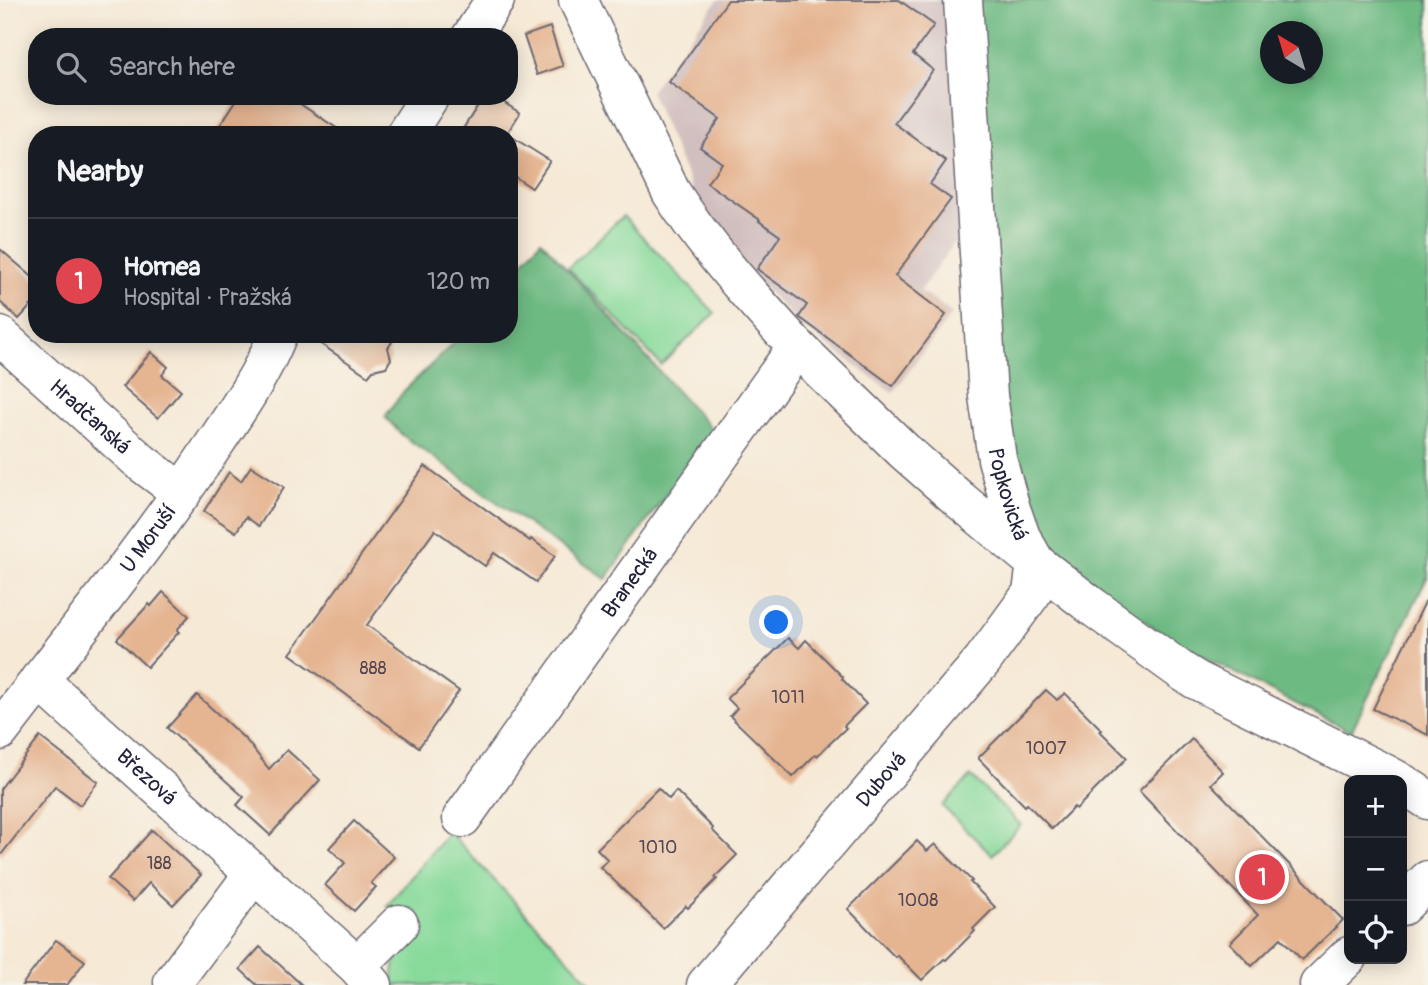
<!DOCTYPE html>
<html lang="en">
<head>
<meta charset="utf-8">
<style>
	:root { --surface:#171b24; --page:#20242c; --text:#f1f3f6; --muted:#9ea1a6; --line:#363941; --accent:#d1495b }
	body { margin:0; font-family:Pangolin,sans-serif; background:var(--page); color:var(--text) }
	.controls { position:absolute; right:21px; bottom:21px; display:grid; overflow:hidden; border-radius:14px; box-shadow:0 4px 18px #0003 }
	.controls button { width:63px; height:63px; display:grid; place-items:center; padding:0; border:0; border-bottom:2px solid var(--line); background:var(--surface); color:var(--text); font:35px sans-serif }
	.compass { position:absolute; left:1260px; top:21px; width:63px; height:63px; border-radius:50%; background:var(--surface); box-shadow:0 4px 18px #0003; rotate:322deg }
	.you { position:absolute; left:777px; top:623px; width:24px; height:24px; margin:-18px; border:5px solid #fff; border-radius:50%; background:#1a73e8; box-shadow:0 0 0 10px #1a73e833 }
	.badge { display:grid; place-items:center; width:46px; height:46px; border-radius:50%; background:var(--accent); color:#fff; font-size:23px; font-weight:700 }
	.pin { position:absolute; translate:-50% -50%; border:4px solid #fff; box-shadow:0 2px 7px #0006 }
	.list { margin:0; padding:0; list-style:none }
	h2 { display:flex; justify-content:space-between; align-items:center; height:91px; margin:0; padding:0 28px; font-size:30px }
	h2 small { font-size:23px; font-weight:400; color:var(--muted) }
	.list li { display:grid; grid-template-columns:46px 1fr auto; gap:21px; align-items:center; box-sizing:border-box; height:126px; padding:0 28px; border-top:2px solid var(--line) }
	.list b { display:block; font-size:26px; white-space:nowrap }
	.list p { margin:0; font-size:23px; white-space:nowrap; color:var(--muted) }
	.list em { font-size:23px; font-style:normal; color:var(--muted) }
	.icon { flex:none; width:38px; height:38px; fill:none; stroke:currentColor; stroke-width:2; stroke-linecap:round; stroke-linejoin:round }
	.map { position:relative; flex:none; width:1428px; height:985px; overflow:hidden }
	.search { position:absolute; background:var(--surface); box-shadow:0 4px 18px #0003; left:28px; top:28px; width:490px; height:77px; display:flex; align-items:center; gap:18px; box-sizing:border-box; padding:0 24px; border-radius:28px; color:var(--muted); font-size:26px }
	.panel { position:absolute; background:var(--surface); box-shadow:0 4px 18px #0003; left:28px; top:126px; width:490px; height:217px; border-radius:28px }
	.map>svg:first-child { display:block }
	.industrial { fill:#d1bfbf }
	.green { fill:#88da9b; stroke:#557e6b; stroke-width:2 }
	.forest { fill:#6eba83; stroke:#486e5f; stroke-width:2; fill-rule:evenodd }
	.building { fill:#e5b491 }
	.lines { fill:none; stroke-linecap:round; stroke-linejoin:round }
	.minor-casing { stroke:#6c6871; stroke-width:41 }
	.minor { stroke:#fff; stroke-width:38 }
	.labels { text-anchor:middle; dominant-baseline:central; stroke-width:7; stroke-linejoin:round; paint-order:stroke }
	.number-label { font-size:18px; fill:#534650 }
	.street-label { font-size:21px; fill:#22223b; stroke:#f7f3e8 }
</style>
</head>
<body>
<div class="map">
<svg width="1428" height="985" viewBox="0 0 1428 985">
	<rect width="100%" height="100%" fill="#f7f3e8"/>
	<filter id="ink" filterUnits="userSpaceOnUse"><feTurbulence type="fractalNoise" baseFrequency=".0143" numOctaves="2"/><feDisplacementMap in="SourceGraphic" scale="14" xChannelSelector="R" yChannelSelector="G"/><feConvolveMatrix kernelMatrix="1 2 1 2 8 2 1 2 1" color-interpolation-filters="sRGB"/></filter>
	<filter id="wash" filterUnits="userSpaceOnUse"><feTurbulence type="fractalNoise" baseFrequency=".00686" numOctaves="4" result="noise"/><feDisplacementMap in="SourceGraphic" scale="28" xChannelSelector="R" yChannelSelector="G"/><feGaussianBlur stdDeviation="1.57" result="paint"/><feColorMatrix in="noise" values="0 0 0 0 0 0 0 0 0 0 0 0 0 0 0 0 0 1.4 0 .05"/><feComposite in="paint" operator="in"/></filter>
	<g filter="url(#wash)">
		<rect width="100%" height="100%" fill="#f6e9d6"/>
		<polygon class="industrial" points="718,0 955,0 969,222 920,291 952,313 893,393 799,324 750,273 698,203 650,91"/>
		<g class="green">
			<polygon points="623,216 715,313 661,365 568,268"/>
			<polygon points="971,776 1021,825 992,855 942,806"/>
			<path d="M449,832l144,153h-199c-5,-23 8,-36 22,-53l-29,-26z"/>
		</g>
		<g class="forest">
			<path d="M967,0h461v576l-77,156 -176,-90 -118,-82 -37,-58 -22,-96zM1270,32h42v42h-42z"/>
			<polygon points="541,240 712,430 606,579 402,435 385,417 404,391 463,334 509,334 509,280"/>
		</g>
		<g id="blocks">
			<g class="building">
				<polygon points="728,0 899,0 934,25 913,54 933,70 894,123 946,161 930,184 951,199 895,276 946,315 893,386 799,317 807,305 757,269 780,236 759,221 760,220 707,183 722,163 700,147 720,119 669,82"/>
				<polygon points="550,27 563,66 537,75 524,36"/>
				<polygon points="239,96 288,96 347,135 214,135"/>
				<polygon points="484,96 494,96 520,113 506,135 459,135"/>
				<polygon points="509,135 550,161 532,188 509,173"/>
				<polygon points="0,249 37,281 37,299 19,319 0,302"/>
				<polygon points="306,334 397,334 388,348 391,359 386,367 373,370 368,376"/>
				<polygon points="151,352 168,367 162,375 181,391 158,418 122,387"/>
				<polygon points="251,466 284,487 259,526 246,517 236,532 204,511 229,472 241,481"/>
				<polygon points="425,466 530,541 531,539 555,556 536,582 494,553 485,566 435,530 367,625 459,691 419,747 290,654"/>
				<polygon points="163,592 189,616 177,630 179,632 147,667 117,639 149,604 151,606"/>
				<polygon points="1428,596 1428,735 1373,709"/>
				<polygon points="788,638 799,648 806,640 843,677 842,679 866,704 844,726 846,728 817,756 815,755 793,777 730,716 737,708 727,698"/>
				<polygon points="1046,690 1057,700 1065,693 1102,730 1100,731 1127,758 1076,809 1074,807 1052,829 1027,804 1025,806 978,758"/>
				<polygon points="197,695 246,740 269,769 287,750 320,780 270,835 237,805 244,797 167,728"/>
				<polygon points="40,737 98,782 80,805 55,786 0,856 0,789"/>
				<polygon points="1192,739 1223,772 1211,784 1343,920 1302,960 1281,938 1252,966 1230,943 1258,915 1139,791"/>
				<polygon points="658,788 669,799 676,791 713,828 712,830 737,855 715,877 717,879 688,908 686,906 663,928 600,867 608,860 597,849"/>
				<polygon points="354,821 394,857 371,883 376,887 354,911 325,885 345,863 329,848"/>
				<polygon points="152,830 201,875 173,905 149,883 133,901 108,879"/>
				<polygon points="917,841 927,851 935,844 972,881 970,882 995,907 973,929 975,931 946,960 944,959 922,980 897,955 895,957 848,909"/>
				<polygon points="56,940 85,961 67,985 22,985"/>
				<polygon points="260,947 302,985 257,985 240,969"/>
			</g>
		</g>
	</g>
	<g filter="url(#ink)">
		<use href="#blocks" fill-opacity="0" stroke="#6c6871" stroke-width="2"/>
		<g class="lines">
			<g class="minor-casing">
				<g id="minor">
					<path id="s1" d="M963,0l25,396 9,63 14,50 10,28 15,26 57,44 90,65 13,8 188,93 13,7"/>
					<polyline points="471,37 495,0"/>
					<polyline points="405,135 430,96"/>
					<path id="s2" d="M0,336l142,127 40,30"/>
					<path id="s3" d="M39,680l318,286 16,19"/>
					<path id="s4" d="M0,731c69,-90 142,-178 205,-273 27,-40 55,-79 73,-124"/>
					<polyline points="1402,783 1428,800"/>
					<path id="s5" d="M462,818l335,-471c-45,-49 -90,-98 -126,-155l-93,-192"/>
					<polyline points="1402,906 1428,880"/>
					<polyline points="357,966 399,924"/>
					<polyline points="173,982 254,873"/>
					<path id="s6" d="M706,985l277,-325 49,-67 4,-30 -76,-63 -56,-49 -107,-104"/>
					<polyline points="1319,985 1349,956"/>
				</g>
			</g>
			<use href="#minor" class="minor"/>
		</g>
	</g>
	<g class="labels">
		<g class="number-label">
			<text x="373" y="668">888</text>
			<text x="788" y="697">1011</text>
			<text x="1046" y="748">1007</text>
			<text x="658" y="847">1010</text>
			<text x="159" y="863">188</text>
			<text x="918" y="900">1008</text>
		</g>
		<g class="street-label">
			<text stroke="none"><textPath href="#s2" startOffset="121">Hradčanská</textPath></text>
			<text stroke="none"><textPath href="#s1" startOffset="497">Popkovická</textPath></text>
			<text stroke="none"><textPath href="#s4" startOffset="243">U Moruší</textPath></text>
			<text stroke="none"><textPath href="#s5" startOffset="289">Branecká</textPath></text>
			<text stroke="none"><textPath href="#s3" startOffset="145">Březová</textPath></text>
			<text stroke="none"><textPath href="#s6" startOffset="270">Dubová</textPath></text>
		</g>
	</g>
</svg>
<div class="controls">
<button>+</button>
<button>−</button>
<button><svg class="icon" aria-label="locate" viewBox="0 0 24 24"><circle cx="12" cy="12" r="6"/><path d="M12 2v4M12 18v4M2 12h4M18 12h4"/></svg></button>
</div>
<svg class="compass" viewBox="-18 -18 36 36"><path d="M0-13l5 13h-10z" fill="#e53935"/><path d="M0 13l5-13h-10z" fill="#9ea1a6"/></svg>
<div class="you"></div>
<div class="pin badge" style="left:1262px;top:877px;background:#e0444e">1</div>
<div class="search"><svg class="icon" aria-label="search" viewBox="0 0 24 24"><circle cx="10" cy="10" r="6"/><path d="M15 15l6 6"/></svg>Search here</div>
<section class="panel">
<h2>Nearby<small></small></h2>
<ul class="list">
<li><span class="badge" style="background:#e0444e">1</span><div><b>Homea</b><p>Hospital · Pražská</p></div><em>120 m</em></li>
</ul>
</section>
</div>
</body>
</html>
